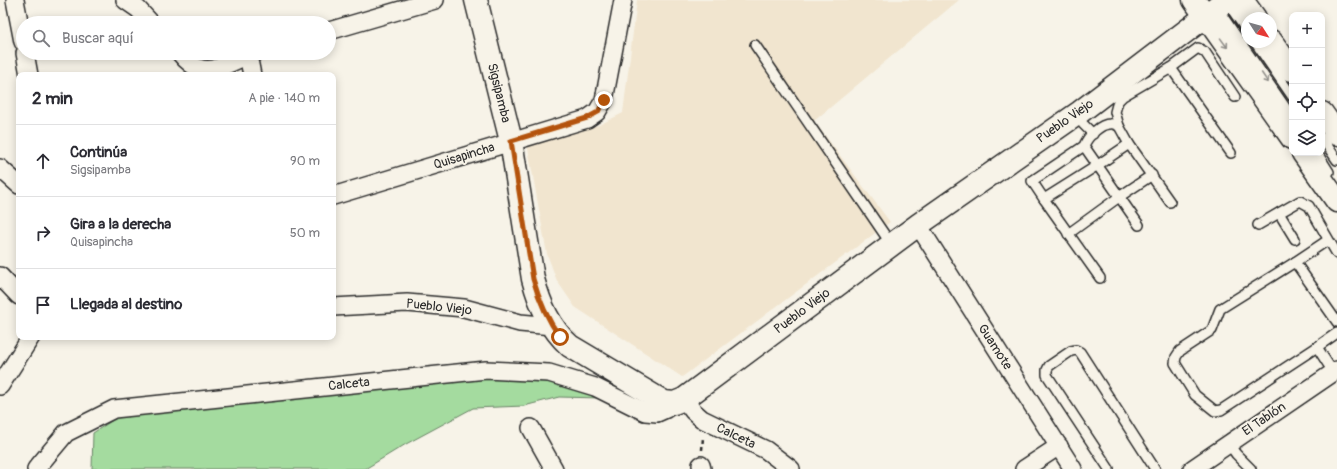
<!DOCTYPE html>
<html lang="es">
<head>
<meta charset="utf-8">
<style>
	:root { --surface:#fff; --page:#f2f2f3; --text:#2b2b33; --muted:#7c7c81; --line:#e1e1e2 }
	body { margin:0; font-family:Pangolin,sans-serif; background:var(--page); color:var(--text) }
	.controls { position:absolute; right:12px; top:12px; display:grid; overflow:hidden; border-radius:8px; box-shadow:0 2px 10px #0003 }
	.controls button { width:36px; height:36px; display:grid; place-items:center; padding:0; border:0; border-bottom:1px solid var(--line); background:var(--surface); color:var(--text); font:20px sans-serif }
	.compass { position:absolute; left:1241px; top:12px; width:36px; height:36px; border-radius:50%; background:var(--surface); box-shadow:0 2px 10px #0003; rotate:126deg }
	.stop { position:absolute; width:12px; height:12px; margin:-9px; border:3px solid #b45309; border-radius:50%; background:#fff }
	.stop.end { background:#b45309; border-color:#fff; box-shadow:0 1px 4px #0008 }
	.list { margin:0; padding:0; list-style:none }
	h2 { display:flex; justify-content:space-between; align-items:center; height:52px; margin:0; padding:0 16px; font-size:17px }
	h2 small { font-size:13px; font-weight:400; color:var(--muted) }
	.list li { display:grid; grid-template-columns:26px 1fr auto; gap:12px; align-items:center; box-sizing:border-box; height:72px; padding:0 16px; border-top:1px solid var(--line) }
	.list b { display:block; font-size:15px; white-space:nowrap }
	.list p { margin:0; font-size:13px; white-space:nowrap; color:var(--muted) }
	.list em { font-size:13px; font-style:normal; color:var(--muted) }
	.icon { flex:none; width:22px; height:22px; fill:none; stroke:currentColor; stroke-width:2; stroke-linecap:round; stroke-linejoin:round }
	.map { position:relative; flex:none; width:1337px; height:469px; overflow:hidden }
	.search { position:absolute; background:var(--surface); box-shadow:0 2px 10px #0003; left:16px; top:16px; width:320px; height:44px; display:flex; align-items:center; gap:10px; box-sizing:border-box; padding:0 14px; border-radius:22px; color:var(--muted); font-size:15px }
	.panel { position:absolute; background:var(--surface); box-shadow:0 2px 10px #0003; left:16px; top:72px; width:320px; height:268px; border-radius:8px }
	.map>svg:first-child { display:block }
	.built { fill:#f1e5cf }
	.green { fill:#a4db9f; stroke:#688365 }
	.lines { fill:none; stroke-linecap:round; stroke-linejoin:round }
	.lane-casing { stroke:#2b2b2b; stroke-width:12 }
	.street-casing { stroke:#2b2b2b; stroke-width:20 }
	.secondary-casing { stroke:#2b2b2b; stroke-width:25 }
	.primary-casing { stroke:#2b2b2b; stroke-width:25 }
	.path { stroke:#2b2b2b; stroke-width:2.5; stroke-dasharray:4 3; stroke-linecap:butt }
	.lane { stroke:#f7f3e8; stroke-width:9 }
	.street { stroke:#f7f3e8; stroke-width:17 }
	.secondary { stroke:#f7f3e8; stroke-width:22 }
	.primary { stroke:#f7f3e8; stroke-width:22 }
	.oneway { stroke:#918f8a }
	.route { stroke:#b45309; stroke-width:5 }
	.labels { text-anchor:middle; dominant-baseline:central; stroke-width:4; stroke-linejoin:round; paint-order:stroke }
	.street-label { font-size:13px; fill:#2b2b2b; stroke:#f7f3e8 }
</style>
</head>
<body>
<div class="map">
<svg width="1337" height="469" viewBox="0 0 1337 469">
	<rect width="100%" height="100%" fill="#f7f3e8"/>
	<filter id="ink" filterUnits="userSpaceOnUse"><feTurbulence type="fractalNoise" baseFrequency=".025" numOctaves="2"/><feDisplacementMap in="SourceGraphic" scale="8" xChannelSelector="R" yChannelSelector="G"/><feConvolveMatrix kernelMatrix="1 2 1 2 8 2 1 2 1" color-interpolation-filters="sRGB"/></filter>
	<g filter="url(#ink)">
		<polygon class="built" points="637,0 959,0 814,121 890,222 682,377 575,307 557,281 547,254 527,143 599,125 623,113"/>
		<polygon class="green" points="455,374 546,374 601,398 559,397 524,406 473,408 406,444 365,469 92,469 93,433 116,418"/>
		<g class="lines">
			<g class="lane-casing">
				<g id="lane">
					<polyline points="1226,1 1247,31"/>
					<polyline points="1217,8 1292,117"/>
					<polyline points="1255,42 1292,96"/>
					<polyline points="755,45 891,244"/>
					<polyline points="1171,68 1231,153"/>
					<polyline points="1077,114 1083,124 1093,134"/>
					<path d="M1119,126c-3,-1 -6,-3 -9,-2 -10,0 -23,13 -26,22l-52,35 12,18 54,-34 31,-21"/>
					<polyline points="1322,138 1337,160"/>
					<polyline points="1084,146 1139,225"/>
					<polyline points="1317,153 1329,172"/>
					<polyline points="1044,199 1100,278"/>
					<polyline points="1170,202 1129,144 1119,126 1115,112 1118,101 1123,96 1171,68 1198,48 1205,52 1235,97"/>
					<polyline points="1279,213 1295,239"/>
					<polyline points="1258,225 1300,201 1309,206 1337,254"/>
					<polyline points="1068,234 1119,197 1152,175"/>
					<polyline points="1295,262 1328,240"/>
					<polyline points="1317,347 1221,410 1215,411 1195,395 1175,363 1176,357 1180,351 1212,330 1220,309 1295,262 1337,322"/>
					<polyline points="1333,372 1317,347 1337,333"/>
					<polyline points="1229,444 1236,454 1251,469"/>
					<polyline points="1109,469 1047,375 1047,370 1049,366 1071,351 1076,350 1080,352 1155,469"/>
				</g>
			</g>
			<g class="street-casing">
				<g id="street">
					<polyline points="15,0 23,42"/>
					<polyline points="125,0 138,9 151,23"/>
					<polyline points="329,31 435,0"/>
					<polyline points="25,53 29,75"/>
					<path d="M180,53c3,4 7,8 11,11 20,15 43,-5 63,-11"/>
					<polyline points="248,55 252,75"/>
					<polyline points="0,168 19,185"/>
					<polyline points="333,196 587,119 597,112 604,100 623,0"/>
					<polyline points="918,225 1073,469"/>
					<polyline points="0,276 19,296"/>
					<polyline points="333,307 407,303 464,308 520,323 552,326"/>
					<polyline points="0,386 31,337"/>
					<polyline points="684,399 693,411 702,419 766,450 791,469"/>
					<polyline points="531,428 554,469"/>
					<polyline points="701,465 702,469"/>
					<polyline points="36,469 66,433 114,409 486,370 549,373 595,387 645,412 657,413 666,409 674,403"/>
					<polyline points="1024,469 1059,446"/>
					<polyline points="1192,469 1337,370"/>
				</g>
			</g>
			<g class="secondary-casing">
				<path id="secondary" d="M476,0l35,141 22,138c7,26 17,49 37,67l94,56 10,1 10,-4 234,-174 162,-113 147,-112"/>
			</g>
			<g class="primary-casing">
				<g id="primary">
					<polyline points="1194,0 1292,138"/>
					<polyline points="1242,0 1255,18"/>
					<polyline points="1271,41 1292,70"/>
					<polyline points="1322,113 1337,134"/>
					<polyline points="1303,153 1337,201"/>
				</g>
			</g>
			<polyline class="path" points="702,450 703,437"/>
			<use href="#lane" class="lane"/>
			<use href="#street" class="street"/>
			<use href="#secondary" class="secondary"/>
			<use href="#primary" class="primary"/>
		</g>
		<defs><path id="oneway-shaft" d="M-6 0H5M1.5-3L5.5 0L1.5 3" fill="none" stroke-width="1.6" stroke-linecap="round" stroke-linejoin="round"/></defs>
		<g class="oneway">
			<use href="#oneway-shaft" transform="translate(1224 43) rotate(54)"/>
			<use href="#oneway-shaft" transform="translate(1265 78) rotate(56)"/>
		</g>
	</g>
	<g class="lines" filter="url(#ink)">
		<path class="route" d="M560,337c-13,-18 -21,-37 -27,-58l-22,-138 76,-23 11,-6 6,-12"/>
	</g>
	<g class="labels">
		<g class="street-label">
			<text transform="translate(499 93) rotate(76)">Sigsipamba</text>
			<text transform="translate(1065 121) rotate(-35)">Pueblo Viejo</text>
			<text transform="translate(464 156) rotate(-17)">Quisapincha</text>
			<text transform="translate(439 307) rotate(6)">Pueblo Viejo</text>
			<text transform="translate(802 311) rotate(-37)">Pueblo Viejo</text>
			<text transform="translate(995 347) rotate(57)">Guamote</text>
			<text transform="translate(349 384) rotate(-6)">Calceta</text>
			<text transform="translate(1264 419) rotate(-34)">El Tablón</text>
			<text transform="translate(736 436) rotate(26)">Calceta</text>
		</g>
	</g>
</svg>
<div class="controls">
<button>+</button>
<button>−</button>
<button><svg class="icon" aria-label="locate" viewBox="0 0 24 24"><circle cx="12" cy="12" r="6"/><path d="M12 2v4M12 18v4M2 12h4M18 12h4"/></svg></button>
<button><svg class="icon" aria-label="layers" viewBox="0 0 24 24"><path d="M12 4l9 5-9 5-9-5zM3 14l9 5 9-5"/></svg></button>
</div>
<svg class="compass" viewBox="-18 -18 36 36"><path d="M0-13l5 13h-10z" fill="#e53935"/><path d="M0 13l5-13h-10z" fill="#7c7c81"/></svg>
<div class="stop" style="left:560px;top:337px"></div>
<div class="stop end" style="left:604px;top:100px"></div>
<div class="search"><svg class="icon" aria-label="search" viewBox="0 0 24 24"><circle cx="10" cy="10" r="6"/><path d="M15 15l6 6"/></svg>Buscar aquí</div>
<section class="panel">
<h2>2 min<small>A pie · 140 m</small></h2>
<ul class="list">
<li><svg class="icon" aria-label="ahead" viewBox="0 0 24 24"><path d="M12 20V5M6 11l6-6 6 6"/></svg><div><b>Continúa</b><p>Sigsipamba</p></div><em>90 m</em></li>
<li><svg class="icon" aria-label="right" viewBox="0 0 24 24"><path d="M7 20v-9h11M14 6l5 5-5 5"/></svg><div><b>Gira a la derecha</b><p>Quisapincha</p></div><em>50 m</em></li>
<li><svg class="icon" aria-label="arrive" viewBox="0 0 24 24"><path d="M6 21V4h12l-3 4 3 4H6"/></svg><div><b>Llegada al destino</b></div></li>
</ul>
</section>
</div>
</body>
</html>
